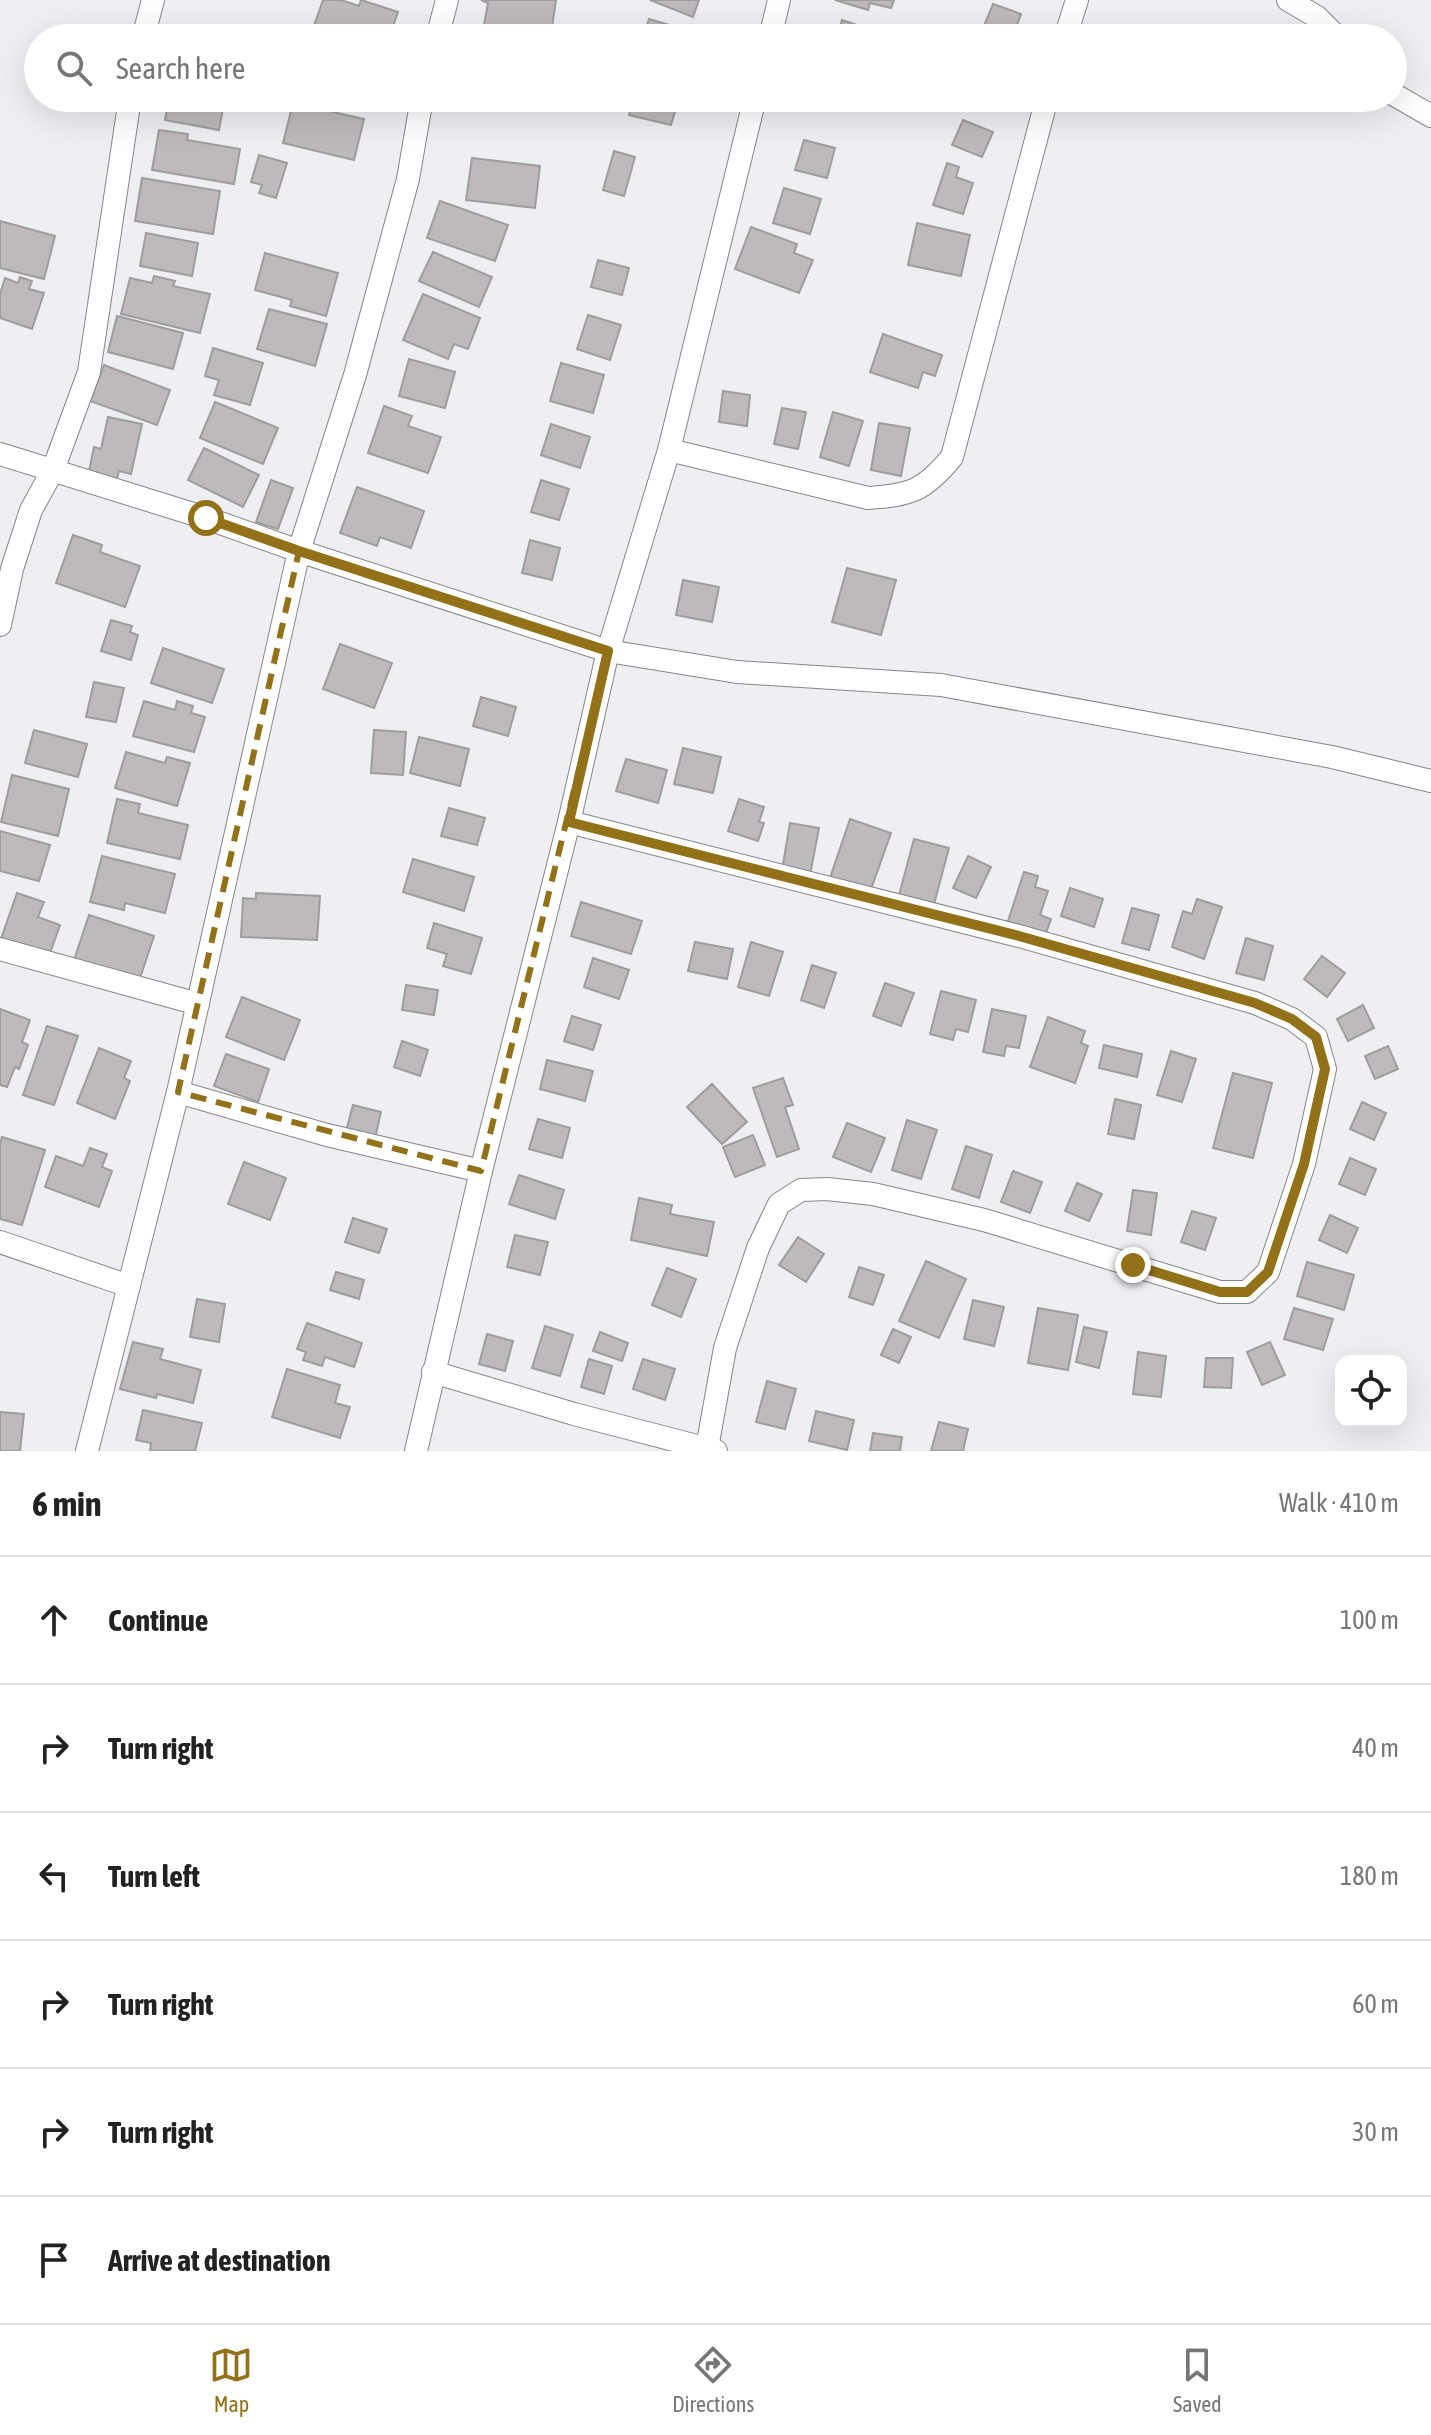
<!DOCTYPE html>
<html lang="en">
<head>
<meta charset="utf-8">
<style>
	:root { --surface:#fff; --page:#f2f2f2; --text:#222; --muted:#767676; --line:#e0e0e0; --accent:#937118 }
	body { margin:0; font-family:"Asap Condensed",sans-serif; background:var(--page); color:var(--text) }
	.controls { position:absolute; right:24px; bottom:24px; display:grid; overflow:hidden; border-radius:16px; box-shadow:0 8px 32px #0002 }
	.controls button { width:72px; height:72px; display:grid; place-items:center; padding:0; border:0; border-bottom:2px solid var(--line); background:var(--surface); color:var(--text); font:40px sans-serif }
	.stop { position:absolute; width:24px; height:24px; margin:-18px; border:6px solid #937118; border-radius:50%; background:#fff }
	.stop.end { background:#937118; border-color:#fff; box-shadow:0 2px 8px #0008 }
	.list { margin:0; padding:0; list-style:none }
	h2 { display:flex; justify-content:space-between; align-items:center; height:104px; margin:0; padding:0 32px; font-size:34px }
	h2 small { font-size:26px; font-weight:400; color:var(--muted) }
	.list li { display:grid; grid-template-columns:52px 1fr auto; gap:24px; align-items:center; box-sizing:border-box; height:128px; padding:0 32px; border-top:2px solid var(--line) }
	.list b { display:block; font-size:30px; white-space:nowrap }
	.list em { font-size:26px; font-style:normal; color:var(--muted) }
	.icon { flex:none; width:44px; height:44px; fill:none; stroke:currentColor; stroke-width:2; stroke-linecap:round; stroke-linejoin:round }
	.map { position:relative; flex:none; width:1431px; height:1451px; overflow:hidden }
	.search { position:absolute; background:var(--surface); box-shadow:0 8px 32px #0002; left:24px; right:24px; top:24px; height:88px; display:flex; align-items:center; gap:20px; box-sizing:border-box; padding:0 28px; border-radius:44px; color:var(--muted); font-size:30px }
	.sheet { height:872px; background:var(--surface) }
	nav { display:flex; justify-content:space-around; align-items:center; box-sizing:border-box; height:112px; border-top:2px solid var(--line); background:var(--surface); font-size:22px; color:var(--muted) }
	nav a { display:grid; justify-items:center; gap:4px }
	nav .on { color:var(--accent) }
	.map>svg:first-child { display:block }
	.building { fill:#bebabb; stroke:#9f9c9d; stroke-width:2 }
	.lines { fill:none; stroke-linecap:round; stroke-linejoin:round }
	.street-casing { stroke:#858689; stroke-width:24 }
	.street { stroke:#fff; stroke-width:22 }
	.route { stroke:#937118; stroke-width:10 }
	.marked { fill:none; stroke:#937118; stroke-width:6; stroke-dasharray:16 10; stroke-linejoin:round }
</style>
</head>
<body>
<div class="map">
<svg width="1431" height="1451" viewBox="0 0 1431 1451">
	<rect width="100%" height="100%" fill="#eeeff3"/>
	<g class="building">
		<polygon points="323,0 341,0 359,6 361,0 398,12 389,38 310,37"/>
		<polygon points="481,0 556,0 551,34 484,25 488,3"/>
		<polygon points="650,0 699,0 693,17"/>
		<polygon points="835,0 894,0 891,8 870,3 868,10"/>
		<polygon points="993,4 1021,14 1013,36 984,26"/>
		<polygon points="649,19 697,33 695,38 643,38"/>
		<polygon points="842,20 881,33 879,38 837,38"/>
		<polygon points="208,27 221,31 219,36 226,38 184,38 188,28 206,33"/>
		<polygon points="169,98 225,98 219,130 165,120"/>
		<polygon points="298,98 370,98 368,110"/>
		<polygon points="633,98 679,98 671,125 629,115"/>
		<polygon points="293,103 364,119 354,160 283,143"/>
		<polygon points="963,120 993,132 982,157 952,145"/>
		<polygon points="159,130 188,134 187,140 240,149 234,184 152,170"/>
		<polygon points="804,140 835,148 827,178 795,170"/>
		<polygon points="614,151 635,157 624,196 603,190"/>
		<polygon points="259,155 287,163 276,198 259,193 262,185 251,182"/>
		<polygon points="472,158 540,166 535,208 466,200"/>
		<polygon points="947,163 959,167 956,177 973,183 963,214 933,205"/>
		<polygon points="142,178 220,191 213,234 135,221"/>
		<polygon points="784,188 821,199 810,234 773,223"/>
		<polygon points="440,201 508,225 495,261 427,238"/>
		<polygon points="0,221 55,236 44,279 0,268"/>
		<polygon points="917,223 970,235 961,276 908,265"/>
		<polygon points="751,227 797,244 794,253 813,260 799,293 735,269"/>
		<polygon points="146,233 198,243 192,276 140,266"/>
		<polygon points="433,252 492,277 479,307 419,281"/>
		<polygon points="265,253 338,273 326,316 290,306 292,300 255,290"/>
		<polygon points="598,260 629,268 622,295 591,287"/>
		<polygon points="154,276 175,281 173,286 210,294 200,333 121,314 130,278 152,283"/>
		<polygon points="20,277 32,281 29,289 44,293 32,329 0,318 0,294 5,278 18,283"/>
		<polygon points="423,294 480,318 468,349 454,344 448,359 403,340"/>
		<polygon points="269,309 327,324 315,366 257,349"/>
		<polygon points="588,315 621,325 610,360 577,349"/>
		<polygon points="117,316 183,333 173,369 108,352"/>
		<polygon points="883,334 942,355 935,376 923,372 918,388 870,372"/>
		<polygon points="213,348 263,363 250,405 214,395 219,380 205,376"/>
		<polygon points="409,359 455,372 445,408 399,396"/>
		<polygon points="561,363 604,375 593,413 550,401"/>
		<polygon points="104,365 170,390 157,425 90,401"/>
		<polygon points="723,391 750,395 747,426 719,422"/>
		<polygon points="215,402 278,428 263,464 200,438"/>
		<polygon points="384,406 412,416 408,426 441,437 428,473 368,453"/>
		<polygon points="782,408 806,412 798,449 774,444"/>
		<polygon points="833,412 863,421 849,466 820,457"/>
		<polygon points="108,417 142,424 131,474 119,471 116,482 88,476 94,447 101,449"/>
		<polygon points="879,423 910,428 901,476 871,470"/>
		<polygon points="551,424 590,437 580,468 541,455"/>
		<polygon points="204,448 259,475 243,507 188,480"/>
		<polygon points="271,480 293,488 278,529 256,522"/>
		<polygon points="541,480 569,489 559,520 531,512"/>
		<polygon points="357,487 424,511 411,548 380,537 377,546 340,533"/>
		<polygon points="73,535 102,545 100,552 140,566 125,607 56,583"/>
		<polygon points="530,540 560,548 552,580 522,573"/>
		<polygon points="847,568 896,580 881,635 832,622"/>
		<polygon points="683,580 719,587 712,622 676,615"/>
		<polygon points="111,620 132,626 130,632 138,635 131,660 101,651"/>
		<polygon points="340,644 392,663 374,708 323,689"/>
		<polygon points="163,648 224,669 212,703 151,683"/>
		<polygon points="94,682 124,688 116,722 86,717"/>
		<polygon points="481,697 516,707 508,736 473,726"/>
		<polygon points="144,701 175,710 177,701 193,706 191,713 205,717 194,752 133,736"/>
		<polygon points="34,730 87,744 78,777 25,763"/>
		<polygon points="374,730 406,732 403,775 371,773"/>
		<polygon points="419,737 469,749 460,786 410,773"/>
		<polygon points="683,748 721,757 713,793 674,784"/>
		<polygon points="126,752 165,763 167,757 190,763 177,806 115,788"/>
		<polygon points="626,759 667,770 658,803 616,791"/>
		<polygon points="12,775 69,789 58,836 1,822"/>
		<polygon points="117,799 140,804 138,813 188,825 180,859 107,843"/>
		<polygon points="739,799 764,807 759,822 764,823 758,841 728,831"/>
		<polygon points="449,808 485,818 477,845 441,836"/>
		<polygon points="850,819 891,833 870,892 830,878"/>
		<polygon points="790,823 819,828 810,875 782,870"/>
		<polygon points="0,831 50,845 39,881 0,871"/>
		<polygon points="914,839 949,848 933,908 898,899"/>
		<polygon points="102,856 175,874 165,913 125,903 124,910 90,902"/>
		<polygon points="968,856 991,867 976,898 953,888"/>
		<polygon points="413,859 474,877 464,911 403,892"/>
		<polygon points="1024,872 1038,876 1035,887 1048,891 1040,915 1051,919 1045,936 1007,924"/>
		<polygon points="1070,888 1103,899 1094,927 1061,916"/>
		<polygon points="17,893 44,902 38,917 60,925 49,956 1,939"/>
		<polygon points="256,893 320,896 317,940 241,937 243,898 256,899"/>
		<polygon points="1197,899 1222,907 1204,959 1172,947 1183,911 1192,914"/>
		<polygon points="581,902 642,921 631,954 571,936"/>
		<polygon points="1132,908 1159,915 1149,950 1122,943"/>
		<polygon points="89,915 154,936 138,984 73,963"/>
		<polygon points="434,923 482,938 471,974 443,966 447,954 427,948"/>
		<polygon points="1246,938 1273,946 1264,980 1236,973"/>
		<polygon points="695,942 733,949 727,979 688,971"/>
		<polygon points="751,942 783,952 769,996 738,987"/>
		<polygon points="1322,956 1345,973 1327,997 1304,979"/>
		<polygon points="593,958 629,970 619,999 584,987"/>
		<polygon points="812,965 836,973 824,1008 801,1000"/>
		<polygon points="885,983 914,993 901,1026 873,1016"/>
		<polygon points="406,985 438,990 434,1015 402,1010"/>
		<polygon points="941,991 976,1000 968,1032 956,1029 953,1040 930,1034"/>
		<polygon points="242,997 300,1020 284,1060 226,1037"/>
		<polygon points="1363,1005 1374,1028 1348,1041 1337,1019"/>
		<polygon points="0,1009 30,1020 22,1042 28,1045 19,1069 15,1067 7,1087 0,1085"/>
		<polygon points="992,1009 1026,1016 1019,1048 1006,1046 1004,1056 983,1052"/>
		<polygon points="572,1016 601,1025 593,1050 564,1041"/>
		<polygon points="1048,1017 1085,1031 1081,1043 1088,1046 1075,1083 1030,1067"/>
		<polygon points="47,1026 78,1036 54,1105 23,1095"/>
		<polygon points="402,1041 428,1050 420,1076 394,1067"/>
		<polygon points="1104,1045 1142,1054 1137,1077 1099,1068"/>
		<polygon points="1388,1046 1398,1069 1375,1079 1365,1056"/>
		<polygon points="99,1048 131,1061 124,1078 130,1081 115,1119 77,1103"/>
		<polygon points="1171,1051 1196,1059 1182,1102 1157,1095"/>
		<polygon points="226,1054 269,1069 258,1102 214,1086"/>
		<polygon points="547,1060 593,1071 585,1101 540,1089"/>
		<polygon points="1233,1073 1272,1083 1253,1158 1213,1148"/>
		<polygon points="783,1078 793,1105 785,1107 799,1149 777,1157 753,1088"/>
		<polygon points="712,1084 747,1122 722,1144 687,1107"/>
		<polygon points="1115,1099 1141,1105 1134,1139 1108,1134"/>
		<polygon points="1362,1102 1386,1113 1374,1140 1350,1129"/>
		<polygon points="353,1105 381,1112 374,1143 345,1135"/>
		<polygon points="538,1119 570,1128 562,1158 529,1149"/>
		<polygon points="907,1120 937,1130 921,1179 892,1170"/>
		<polygon points="847,1123 885,1138 871,1172 833,1157"/>
		<polygon points="753,1135 765,1165 735,1177 723,1147"/>
		<polygon points="2,1137 45,1150 22,1225 0,1219 0,1144"/>
		<polygon points="966,1146 992,1155 979,1198 952,1189"/>
		<polygon points="90,1148 107,1154 102,1167 112,1171 99,1207 45,1187 56,1156 83,1166"/>
		<polygon points="1350,1158 1376,1169 1365,1195 1339,1184"/>
		<polygon points="244,1162 286,1178 270,1220 228,1204"/>
		<polygon points="1013,1171 1042,1182 1030,1213 1001,1202"/>
		<polygon points="519,1175 564,1190 555,1219 509,1204"/>
		<polygon points="1077,1183 1102,1194 1089,1221 1065,1211"/>
		<polygon points="1133,1190 1157,1193 1151,1235 1127,1231"/>
		<polygon points="639,1198 672,1205 670,1214 714,1222 707,1256 631,1240"/>
		<polygon points="1192,1211 1216,1218 1205,1250 1181,1242"/>
		<polygon points="1330,1215 1358,1228 1347,1253 1319,1240"/>
		<polygon points="353,1218 387,1229 379,1253 345,1242"/>
		<polygon points="515,1235 548,1242 540,1275 507,1267"/>
		<polygon points="798,1237 824,1254 806,1282 779,1265"/>
		<polygon points="926,1261 966,1279 939,1338 899,1321"/>
		<polygon points="1307,1262 1354,1275 1344,1310 1297,1296"/>
		<polygon points="859,1267 884,1275 873,1305 849,1297"/>
		<polygon points="667,1268 696,1279 681,1317 652,1305"/>
		<polygon points="336,1272 364,1280 359,1299 330,1290"/>
		<polygon points="197,1299 225,1304 219,1342 190,1337"/>
		<polygon points="973,1300 1004,1307 994,1346 964,1339"/>
		<polygon points="1038,1308 1078,1315 1068,1370 1028,1363"/>
		<polygon points="1294,1308 1333,1319 1323,1350 1284,1339"/>
		<polygon points="307,1323 362,1343 354,1367 325,1357 322,1366 303,1360 306,1352 297,1349"/>
		<polygon points="545,1326 573,1335 560,1376 532,1368"/>
		<polygon points="1084,1327 1107,1332 1099,1368 1076,1362"/>
		<polygon points="893,1329 911,1337 899,1363 881,1355"/>
		<polygon points="600,1332 628,1343 622,1361 593,1351"/>
		<polygon points="487,1334 513,1341 505,1371 479,1364"/>
		<polygon points="133,1342 163,1349 160,1359 201,1370 193,1403 157,1394 156,1398 120,1389"/>
		<polygon points="1270,1342 1285,1375 1262,1385 1247,1352"/>
		<polygon points="1138,1352 1166,1356 1161,1397 1133,1394"/>
		<polygon points="1206,1358 1233,1358 1231,1388 1204,1387"/>
		<polygon points="589,1359 612,1366 604,1394 581,1387"/>
		<polygon points="643,1359 675,1369 665,1400 633,1389"/>
		<polygon points="287,1369 340,1385 335,1403 350,1407 340,1438 272,1417"/>
		<polygon points="767,1381 796,1389 785,1429 756,1422"/>
		<polygon points="143,1410 202,1423 195,1451 150,1451 151,1443 136,1440"/>
		<polygon points="816,1411 854,1420 847,1450 809,1441"/>
		<polygon points="0,1412 24,1414 20,1451 0,1451"/>
		<polygon points="939,1422 968,1429 963,1451 931,1451"/>
		<polygon points="873,1433 902,1437 900,1451 870,1451"/>
	</g>
	<g class="lines">
		<g class="street-casing">
			<g id="street">
				<polyline points="1288,0 1317,17 1338,38"/>
				<polyline points="143,38 153,0"/>
				<polyline points="437,38 447,0"/>
				<polyline points="770,38 779,0"/>
				<polyline points="1065,38 1077,0"/>
				<polyline points="1393,94 1431,116"/>
				<path d="M669,450l199,48c43,-3 56,-7 84,-41l95,-359"/>
				<polyline points="0,454 206,518 299,551 608,651 737,672 941,685 1332,757 1431,781"/>
				<polyline points="0,625 12,569 31,510 53,470 89,372 130,98"/>
				<polyline points="569,822 1019,936 1255,1003 1292,1019 1316,1037 1325,1069 1304,1164 1268,1272 1247,1292 1220,1292 984,1220 873,1194 827,1189 801,1190 779,1204 758,1248 725,1348 707,1448"/>
				<polyline points="0,949 198,1004"/>
				<polyline points="178,1092 327,1135 481,1171"/>
				<polyline points="0,1242 129,1286"/>
				<polyline points="433,1372 574,1414 716,1451"/>
				<polyline points="87,1451 178,1092 299,551 355,375 408,179 422,98"/>
				<polyline points="416,1451 481,1171 569,822 608,651 669,450 755,98"/>
			</g>
		</g>
		<use href="#street" class="street"/>
	</g>
	<g class="lines">
		<polyline class="route" points="206,518 299,551 608,651 569,822 1019,936 1255,1003 1292,1019 1316,1037 1325,1069 1304,1164 1268,1272 1247,1292 1220,1292 1133,1265"/>
	</g>
	<path class="marked" d="M299,551l309,100 -127,520 -303,-79z"/>
</svg>
<div class="controls">
<button><svg class="icon" aria-label="locate" viewBox="0 0 24 24"><circle cx="12" cy="12" r="6"/><path d="M12 2v4M12 18v4M2 12h4M18 12h4"/></svg></button>
</div>
<div class="stop" style="left:206px;top:518px"></div>
<div class="stop end" style="left:1133px;top:1265px"></div>
<div class="search"><svg class="icon" aria-label="search" viewBox="0 0 24 24"><circle cx="10" cy="10" r="6"/><path d="M15 15l6 6"/></svg>Search here</div>
</div>
<section class="sheet">
<h2>6 min<small>Walk · 410 m</small></h2>
<ul class="list">
<li><svg class="icon" aria-label="ahead" viewBox="0 0 24 24"><path d="M12 20V5M6 11l6-6 6 6"/></svg><div><b>Continue</b></div><em>100 m</em></li>
<li><svg class="icon" aria-label="right" viewBox="0 0 24 24"><path d="M7 20v-9h11M14 6l5 5-5 5"/></svg><div><b>Turn right</b></div><em>40 m</em></li>
<li><svg class="icon" aria-label="left" viewBox="0 0 24 24"><path d="M17 20v-9H6M10 6l-5 5 5 5"/></svg><div><b>Turn left</b></div><em>180 m</em></li>
<li><svg class="icon" aria-label="right" viewBox="0 0 24 24"><path d="M7 20v-9h11M14 6l5 5-5 5"/></svg><div><b>Turn right</b></div><em>60 m</em></li>
<li><svg class="icon" aria-label="right" viewBox="0 0 24 24"><path d="M7 20v-9h11M14 6l5 5-5 5"/></svg><div><b>Turn right</b></div><em>30 m</em></li>
<li><svg class="icon" aria-label="arrive" viewBox="0 0 24 24"><path d="M6 21V4h12l-3 4 3 4H6"/></svg><div><b>Arrive at destination</b></div></li>
</ul>
</section>
<nav>
<a class="on"><svg class="icon" aria-label="map" viewBox="0 0 24 24"><path d="M3 6l6-2 6 2 6-2v14l-6 2-6-2-6 2zM9 4v14M15 6v14"/></svg>Map</a>
<a><svg class="icon" aria-label="directions" viewBox="0 0 24 24"><path d="M12 3l9 9-9 9-9-9zM9 14v-3h6M13 9l2 2-2 2"/></svg>Directions</a>
<a><svg class="icon" aria-label="saved" viewBox="0 0 24 24"><path d="M7 4h10v16l-5-4-5 4z"/></svg>Saved</a>
</nav>
</body>
</html>
